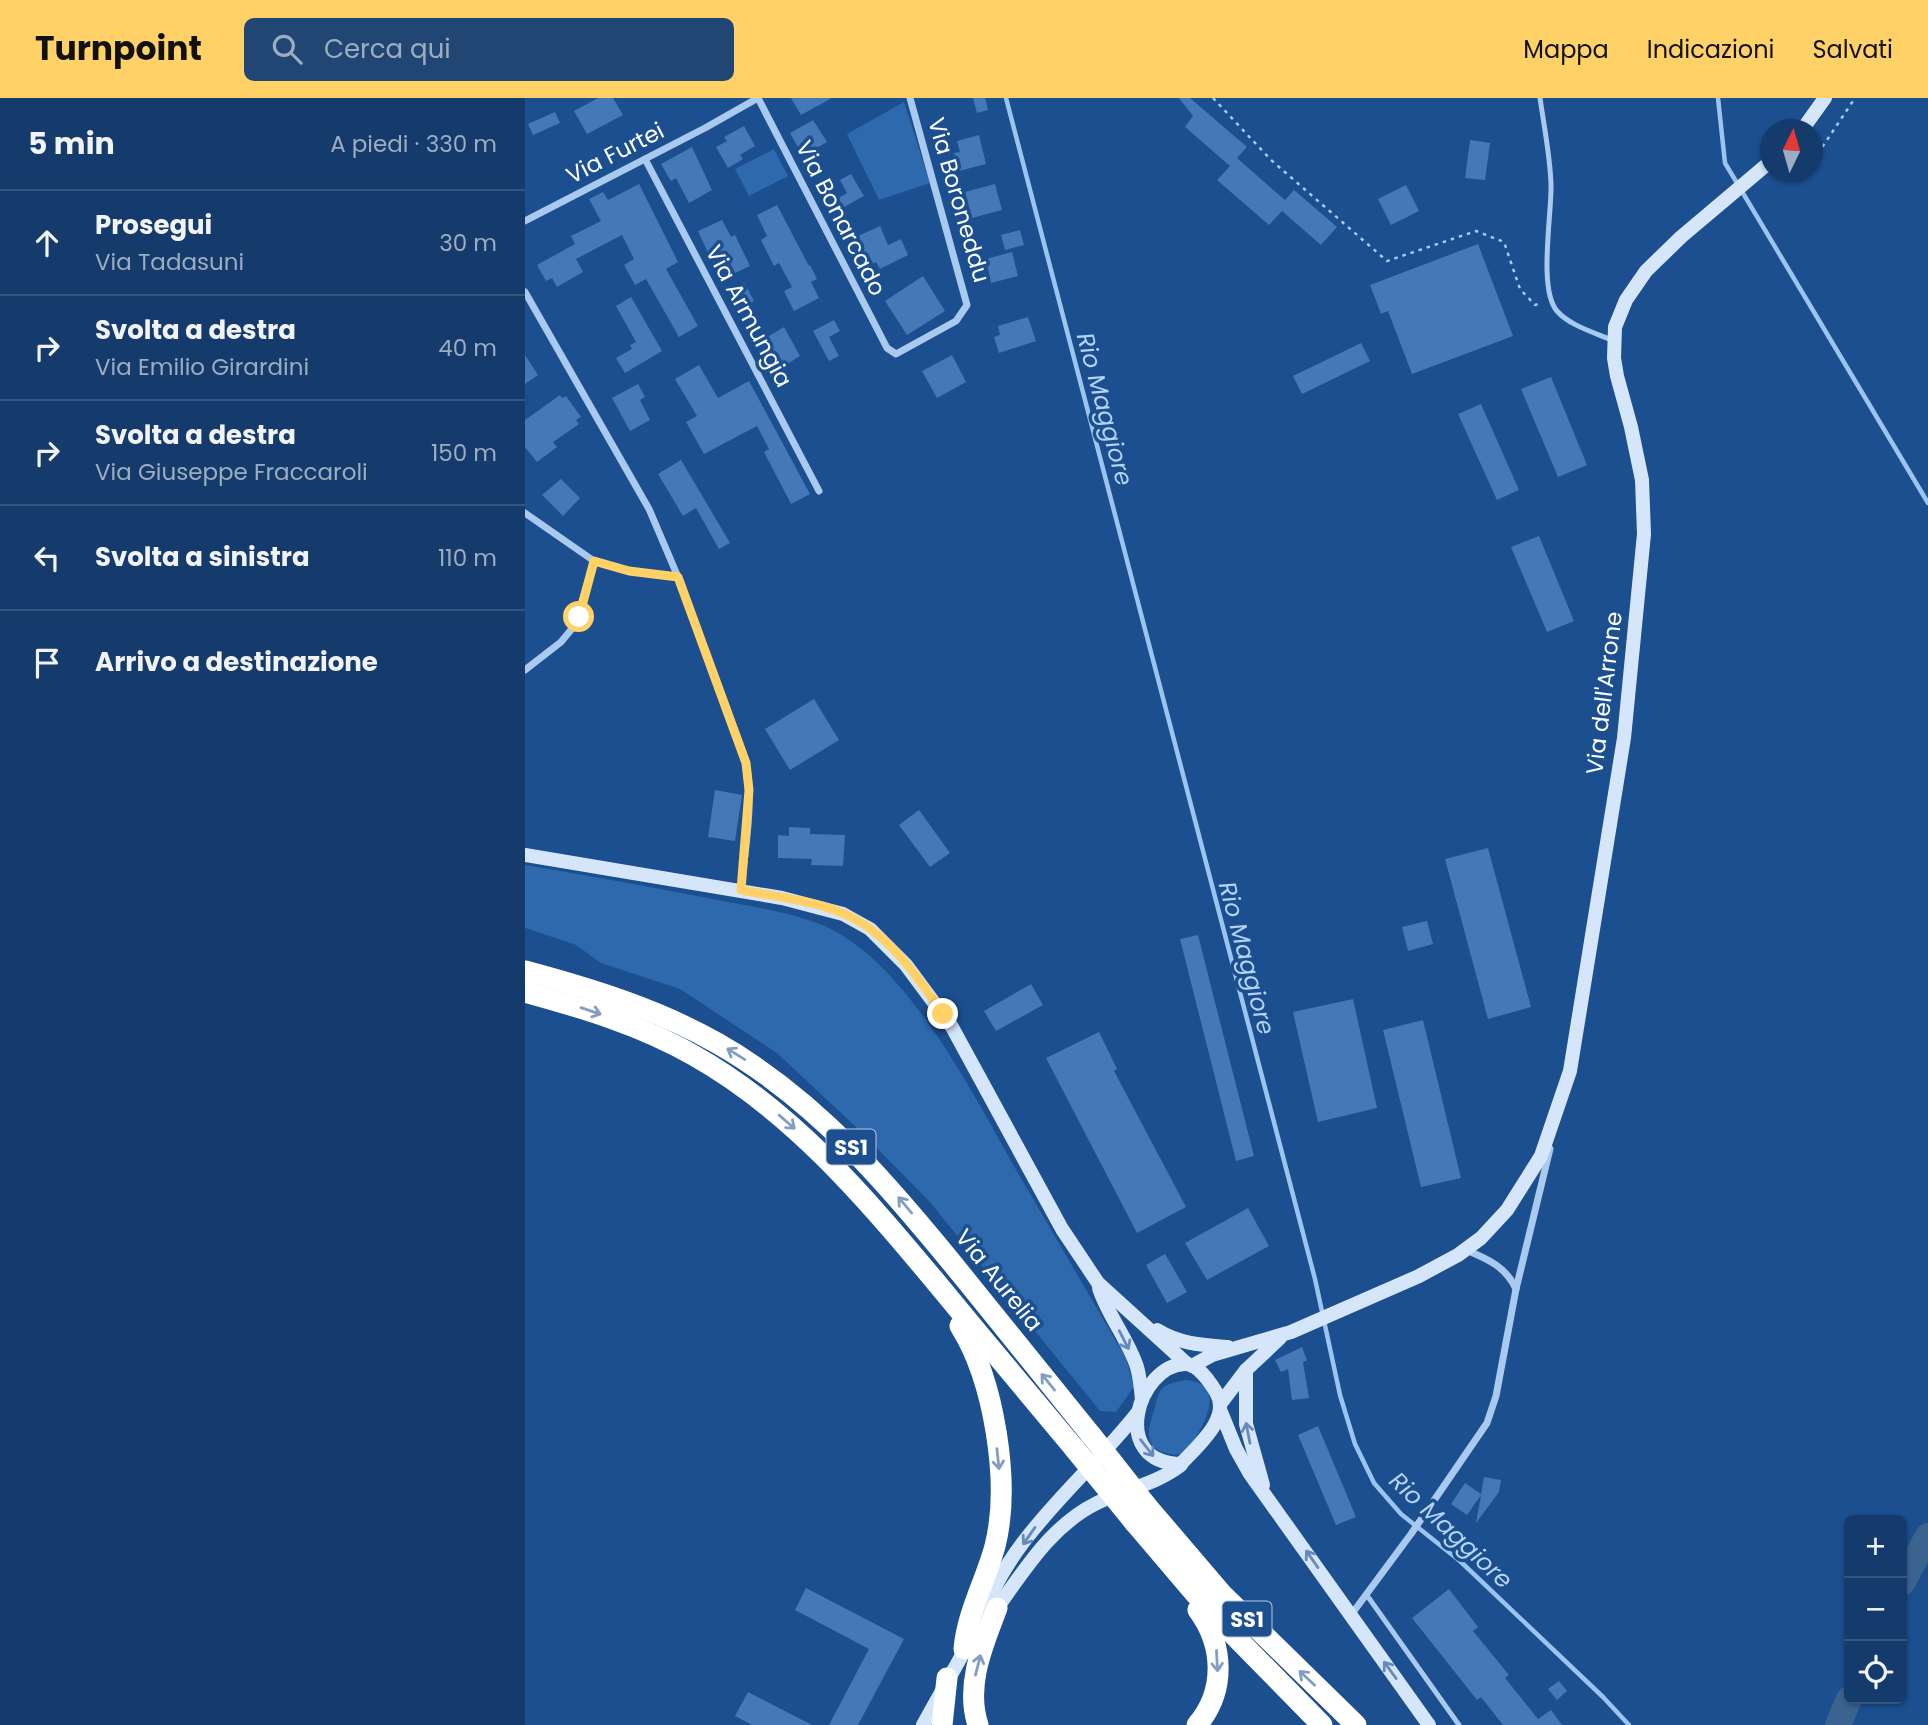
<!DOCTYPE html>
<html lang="it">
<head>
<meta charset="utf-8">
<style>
	:root { --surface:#143b6b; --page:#214673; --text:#f1f3f6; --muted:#9dadc1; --line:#33557e; --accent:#ffd166 }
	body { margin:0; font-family:Poppins,sans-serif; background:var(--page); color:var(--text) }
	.controls { position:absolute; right:21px; bottom:21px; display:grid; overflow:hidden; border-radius:10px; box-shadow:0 2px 5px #0004 }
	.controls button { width:63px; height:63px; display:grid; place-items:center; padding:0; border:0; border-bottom:2px solid var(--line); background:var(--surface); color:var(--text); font:35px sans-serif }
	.compass { position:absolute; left:1235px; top:21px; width:63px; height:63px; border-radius:50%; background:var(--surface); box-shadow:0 2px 5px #0004; rotate:5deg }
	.stop { position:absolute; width:21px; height:21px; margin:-16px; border:5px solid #ffd166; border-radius:50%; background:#fff }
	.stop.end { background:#ffd166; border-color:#fff; box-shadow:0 2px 7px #0008 }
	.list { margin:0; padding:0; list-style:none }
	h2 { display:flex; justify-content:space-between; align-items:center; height:91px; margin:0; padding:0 28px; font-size:30px }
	h2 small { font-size:23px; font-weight:400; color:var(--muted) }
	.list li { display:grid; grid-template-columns:46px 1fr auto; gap:21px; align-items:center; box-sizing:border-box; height:105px; padding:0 28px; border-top:2px solid var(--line) }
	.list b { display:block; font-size:26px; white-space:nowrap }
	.list p { margin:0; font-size:23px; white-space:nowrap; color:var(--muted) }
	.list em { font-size:23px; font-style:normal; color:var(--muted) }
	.icon { flex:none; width:38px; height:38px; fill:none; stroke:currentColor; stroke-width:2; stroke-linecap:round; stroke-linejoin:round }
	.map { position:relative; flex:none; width:1403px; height:1627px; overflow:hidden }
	header { display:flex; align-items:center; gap:42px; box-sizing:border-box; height:98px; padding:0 35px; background:var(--accent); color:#111 }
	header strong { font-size:33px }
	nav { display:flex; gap:38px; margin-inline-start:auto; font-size:24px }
	.search { width:490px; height:63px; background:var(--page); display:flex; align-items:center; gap:18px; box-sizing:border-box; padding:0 24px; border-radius:10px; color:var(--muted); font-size:26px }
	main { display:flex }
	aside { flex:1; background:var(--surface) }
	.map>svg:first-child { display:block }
	.green { fill:#2e69ad }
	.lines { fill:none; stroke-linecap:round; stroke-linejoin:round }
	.stream { stroke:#9cc4f0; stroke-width:4.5 }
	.river { stroke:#3c6290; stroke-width:26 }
	.building { fill:#4478b7 }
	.path { stroke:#a9c9ee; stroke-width:2.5; stroke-dasharray:3.5 5; stroke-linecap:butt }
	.lane { stroke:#a9c9ee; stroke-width:5 }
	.street { stroke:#a9c9ee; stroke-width:7 }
	.secondary { stroke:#d6e6fa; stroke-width:14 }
	.highway { stroke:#fff; stroke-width:21 }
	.highway-bridge { stroke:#fff; stroke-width:21 }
	.oneway { stroke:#829ec1 }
	.oneway2 { stroke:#668bba }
	.route { stroke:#ffd166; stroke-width:9 }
	.labels { text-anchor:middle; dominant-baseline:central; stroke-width:7; stroke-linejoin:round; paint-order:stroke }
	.shield { fill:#1b4f8f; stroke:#bbcadd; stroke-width:2 }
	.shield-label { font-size:21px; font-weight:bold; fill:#fff }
	.street-label { font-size:23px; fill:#fff; stroke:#1b4f8f }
	.water-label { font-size:24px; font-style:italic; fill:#b5d3f5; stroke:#1b4f8f }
</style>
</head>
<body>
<header>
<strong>Turnpoint</strong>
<div class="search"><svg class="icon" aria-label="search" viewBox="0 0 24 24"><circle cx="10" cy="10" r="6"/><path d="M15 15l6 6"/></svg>Cerca qui</div>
<nav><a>Mappa</a><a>Indicazioni</a><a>Salvati</a></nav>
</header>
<main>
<aside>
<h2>5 min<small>A piedi · 330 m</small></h2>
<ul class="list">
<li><svg class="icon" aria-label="ahead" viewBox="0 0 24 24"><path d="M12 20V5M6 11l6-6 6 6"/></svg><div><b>Prosegui</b><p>Via Tadasuni</p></div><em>30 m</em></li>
<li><svg class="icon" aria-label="right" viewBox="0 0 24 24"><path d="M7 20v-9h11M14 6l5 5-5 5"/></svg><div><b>Svolta a destra</b><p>Via Emilio Girardini</p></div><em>40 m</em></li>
<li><svg class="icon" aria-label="right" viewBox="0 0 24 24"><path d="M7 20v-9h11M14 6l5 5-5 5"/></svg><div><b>Svolta a destra</b><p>Via Giuseppe Fraccaroli</p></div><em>150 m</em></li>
<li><svg class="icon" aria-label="left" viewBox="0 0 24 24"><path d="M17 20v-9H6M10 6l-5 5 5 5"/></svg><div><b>Svolta a sinistra</b></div><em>110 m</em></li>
<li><svg class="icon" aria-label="arrive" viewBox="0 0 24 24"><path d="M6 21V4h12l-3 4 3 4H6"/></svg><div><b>Arrivo a destinazione</b></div></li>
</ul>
</aside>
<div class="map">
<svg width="1403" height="1627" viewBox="0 0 1403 1627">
	<rect width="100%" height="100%" fill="#1b4f8f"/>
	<g class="green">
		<polygon points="379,4 405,85 354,102 322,36"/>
		<polygon points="249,51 263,78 224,98 210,71"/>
		<path d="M0,767c66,11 132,23 198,36 37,7 74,12 108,28 81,41 144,169 188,246 36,61 71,122 107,183l8,29 -18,25 -16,-1 -171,-210 -74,-75 -78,-73 -97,-64 -79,-26 -25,-18 -51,-17z"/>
		<path d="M660,1282c35,2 26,32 14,52 -4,8 -8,16 -16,21 -7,3 -14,1 -21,-1 -19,-8 -13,-26 -8,-42 2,-6 3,-15 7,-20 5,-7 15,-8 24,-10z"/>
	</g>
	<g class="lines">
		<g class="stream">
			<polyline points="481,0 790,1181 815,1297 830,1346 849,1385 876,1416 935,1463 1078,1599 1104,1627"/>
			<polyline points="1193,0 1200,65 1403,405"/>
		</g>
		<g class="river">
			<polyline points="1377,1485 1403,1438"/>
			<polyline points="1313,1627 1324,1601"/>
		</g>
	</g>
	<g class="building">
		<polygon points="73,0 88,0 98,17 62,36 49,13"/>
		<polygon points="266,0 307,0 276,17"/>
		<polygon points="448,0 460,0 463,12 452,15"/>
		<polygon points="654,0 665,0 722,49 712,60 760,102 769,92 812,129 796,147 757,113 744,127 692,82 705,68 660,29 668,18"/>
		<polygon points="30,14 35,25 8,37 3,26"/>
		<polygon points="288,22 302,44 278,58 265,35"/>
		<polygon points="219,28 230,48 215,57 218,61 203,70 191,49 202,43 199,39"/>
		<polygon points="454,37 461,66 434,73 429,55 435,54 432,43"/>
		<polygon points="945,42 965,45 960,82 940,80"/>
		<polygon points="167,49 187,92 164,105 151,80 146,83 136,66"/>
		<polygon points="326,76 339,98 319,109 313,100 322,95 315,82"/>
		<polygon points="114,86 153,164 141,171 173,228 154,239 121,181 110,187 99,167 109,161 97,137 51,161 58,174 32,189 27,180 21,183 12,167 50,146 46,138 76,123 64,101 78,94 83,102"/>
		<polygon points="470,86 477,112 447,120 440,94"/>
		<polygon points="881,87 894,113 866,127 853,101"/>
		<polygon points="252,107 284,168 285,167 292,181 286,184 294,200 269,213 259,193 267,189 254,165 249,168 236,142 242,138 232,117"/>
		<polygon points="197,122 206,139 210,137 225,168 210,175 205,165 197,169 189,152 183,155 173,133"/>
		<polygon points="355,128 363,147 376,141 383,157 355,171 351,164 345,167 331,139"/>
		<polygon points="495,132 499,147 480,152 476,137"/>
		<polygon points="953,146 988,238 887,276 863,213 856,216 845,187"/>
		<polygon points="487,154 493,178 466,185 461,161"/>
		<polygon points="398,178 420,213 382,237 360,203"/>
		<polygon points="219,184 229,203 212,212 202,193"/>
		<polygon points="106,199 137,253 100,275 91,260 107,251 105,247 111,244 91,208"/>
		<polygon points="503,219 511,243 474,255 469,239 475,237 473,228"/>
		<polygon points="309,222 315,233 304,239 314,258 304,263 288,233"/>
		<polygon points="259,229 275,258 256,270 239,241"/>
		<polygon points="836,245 845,263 777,296 768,278"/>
		<polygon points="0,257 13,277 0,286"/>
		<polygon points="427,257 441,284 412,300 397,273"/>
		<polygon points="174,267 193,300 224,283 285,396 266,406 239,354 244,351 232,328 179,356 161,324 172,318 150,281"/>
		<polygon points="1026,279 1062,367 1033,379 996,291"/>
		<polygon points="113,286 120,299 115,302 125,322 105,333 87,300"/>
		<polygon points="35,297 37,300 41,298 56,319 51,322 54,326 28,344 32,349 12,364 0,349 0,322"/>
		<polygon points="956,306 994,392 972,402 933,316"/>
		<polygon points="156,362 205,445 194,451 171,410 158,418 133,376"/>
		<polygon points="36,381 55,400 38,418 17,397"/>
		<polygon points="1014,438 1049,523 1022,534 986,449"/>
		<polygon points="289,601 314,642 265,672 240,631"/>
		<polygon points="190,692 217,697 210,743 183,739"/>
		<polygon points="394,712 425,755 405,769 374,727"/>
		<polygon points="264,729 285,730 285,736 320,737 318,768 286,767 287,761 253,760 253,737 264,738"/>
		<polygon points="963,750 1006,909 963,921 920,761"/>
		<polygon points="902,823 908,846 883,853 877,829"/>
		<polygon points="673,837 729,1058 711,1063 655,841"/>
		<polygon points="506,886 518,907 471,933 459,913"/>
		<polygon points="828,901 852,1010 793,1024 768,914"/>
		<polygon points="898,922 936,1080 896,1089 858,932"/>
		<polygon points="574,934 592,971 589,973 661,1109 612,1135 521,960"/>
		<polygon points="723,1110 744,1148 682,1182 660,1145"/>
		<polygon points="640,1156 662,1194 642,1205 621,1167"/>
		<polygon points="777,1249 782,1262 778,1264 784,1300 767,1302 763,1271 756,1274 750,1262"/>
		<polygon points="793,1328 831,1419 811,1427 773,1337"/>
		<polygon points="959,1379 976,1382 974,1394 951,1425 956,1397 942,1417 926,1406 940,1385 956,1396"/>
		<polygon points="281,1490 379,1541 333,1627 304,1627 344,1551 270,1512"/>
		<polygon points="924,1491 953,1529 948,1533 984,1577 980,1580 1013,1621 1026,1612 1037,1627 978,1627 956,1599 952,1602 887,1520"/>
		<polygon points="1034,1583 1042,1593 1032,1602 1023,1591"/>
		<polygon points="223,1594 287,1627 227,1627 210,1618"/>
	</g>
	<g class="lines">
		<g class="path">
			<polyline points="688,0 746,62 862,163 951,133 979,144 995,191 1010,207 1016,205"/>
			<polyline points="1288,63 1330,0"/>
			<polyline points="1256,74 1273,74"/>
		</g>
		<g class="lane">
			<path d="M1015,0c4,28 10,57 11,86 1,30 -13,105 6,127 13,15 39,22 57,30"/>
			<polyline points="841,1496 934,1627"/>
		</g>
		<g class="street">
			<polyline points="233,0 362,250 371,256 431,223 442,207 385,0"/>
			<polyline points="120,61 294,393"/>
			<polyline points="0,123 180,30 233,0"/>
			<path d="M0,194l124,217 29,68 65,176c13,43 2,93 -2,137"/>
			<polyline points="0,415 69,463 104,473 153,479"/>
			<polyline points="0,572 36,544 50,527 69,463"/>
			<path d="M941,1152c22,9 40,17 50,39"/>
			<polyline points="826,1517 886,1436 962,1325 971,1298 991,1191 1025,1051"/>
		</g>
		<g class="secondary">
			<polyline points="1277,32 1300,0"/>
			<polyline points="0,757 257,800 318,816 345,831 381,867 427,929 537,1131 573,1185 661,1265"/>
			<path d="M574,1190c9,28 29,51 38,79 3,10 4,22 5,33"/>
			<path d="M632,1232c22,14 46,15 71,17"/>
			<polyline points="667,1268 687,1257 766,1234 894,1178 933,1157 956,1140 982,1112 1016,1058 1045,973 1099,640 1119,436 1117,382 1106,329 1092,278 1089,260 1090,229 1101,202 1121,173 1156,139 1246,63"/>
			<polyline points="721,1272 721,1326 738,1387"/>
			<polyline points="696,1305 721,1272 755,1240"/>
			<polyline points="696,1314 711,1351 725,1376 904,1627"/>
			<path d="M465,1515l7,-5c29,-40 55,-83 100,-105 28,-14 58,-18 84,-38v-1c16,-18 51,-46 35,-72 -6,-10 -19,-29 -31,-28 -47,1 -77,99 -4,100"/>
			<path d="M398,1627l58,-104c26,-84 105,-142 157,-209"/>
		</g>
		<g class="highway">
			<path d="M0,873c67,18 132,38 192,72 101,57 176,147 248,236 42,52 84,104 126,156"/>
			<path d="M0,894c58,16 116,33 168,63 98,55 171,141 242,226 46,56 93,112 139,167"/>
			<path d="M435,1228c34,54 51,157 35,220 -9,34 -28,67 -31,103"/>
			<polyline points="621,1407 697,1496 831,1627"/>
			<polyline points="610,1425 684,1512 797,1627"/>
			<polyline points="417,1627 422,1580"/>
			<path d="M453,1627c-13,-40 5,-80 19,-117"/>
			<path d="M672,1627c29,-34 27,-80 1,-115"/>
		</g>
		<g class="highway-bridge">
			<polyline points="566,1337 621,1407"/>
			<polyline points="549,1350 610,1425"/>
		</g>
	</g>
	<defs><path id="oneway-shaft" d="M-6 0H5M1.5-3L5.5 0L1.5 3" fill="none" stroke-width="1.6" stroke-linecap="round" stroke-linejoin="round" transform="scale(1.75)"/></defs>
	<g class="oneway">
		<use href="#oneway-shaft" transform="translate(66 913) rotate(19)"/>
		<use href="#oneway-shaft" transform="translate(211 956) rotate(-148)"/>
		<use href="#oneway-shaft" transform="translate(262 1024) rotate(41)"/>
		<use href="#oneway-shaft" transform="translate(380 1107) rotate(-130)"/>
		<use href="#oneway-shaft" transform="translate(523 1284) rotate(-129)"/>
		<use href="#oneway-shaft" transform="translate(473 1361) rotate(84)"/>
		<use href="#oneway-shaft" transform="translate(692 1563) rotate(87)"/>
		<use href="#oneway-shaft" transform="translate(453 1567) rotate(-76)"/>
		<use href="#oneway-shaft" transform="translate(782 1580) rotate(-137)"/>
	</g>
	<g class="oneway2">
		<use href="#oneway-shaft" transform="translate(599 1242) rotate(63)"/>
		<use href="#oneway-shaft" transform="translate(723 1335) rotate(-101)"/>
		<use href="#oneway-shaft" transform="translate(622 1350) rotate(52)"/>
		<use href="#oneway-shaft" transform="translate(504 1438) rotate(125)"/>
		<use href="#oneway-shaft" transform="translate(787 1461) rotate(-125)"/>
		<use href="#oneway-shaft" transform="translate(865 1572) rotate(-126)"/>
	</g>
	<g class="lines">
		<path class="route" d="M54,519l15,-56 35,10 49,6 68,186 3,27 -8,100c37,7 77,11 110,27 39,19 68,62 92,97"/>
	</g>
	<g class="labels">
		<g class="shield">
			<rect x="301.5" y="1031.5" width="49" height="35" rx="5"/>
			<rect x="697.5" y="1503.5" width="49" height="35" rx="5"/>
		</g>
		<g class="shield-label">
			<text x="326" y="1049">SS1</text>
			<text x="722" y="1521">SS1</text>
		</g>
		<g class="street-label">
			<text transform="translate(90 55) rotate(-27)">Via Furtei</text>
			<text transform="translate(434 102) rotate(74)">Via Boroneddu</text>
			<text transform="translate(316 120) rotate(63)">Via Bonarcado</text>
			<text transform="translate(224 218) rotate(62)">Via Armungia</text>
			<text transform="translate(1079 595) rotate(-83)">Via dell'Arrone</text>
			<text transform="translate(474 1182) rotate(51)">Via Aurelia</text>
		</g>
		<g class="water-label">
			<text transform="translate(580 311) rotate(75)">Rio Maggiore</text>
			<text transform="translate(722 860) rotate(75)">Rio Maggiore</text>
			<text transform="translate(926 1432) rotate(43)">Rio Maggiore</text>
		</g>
	</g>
</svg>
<div class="controls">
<button>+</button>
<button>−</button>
<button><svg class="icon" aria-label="locate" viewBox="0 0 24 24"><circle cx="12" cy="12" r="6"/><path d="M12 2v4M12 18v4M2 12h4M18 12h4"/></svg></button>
</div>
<svg class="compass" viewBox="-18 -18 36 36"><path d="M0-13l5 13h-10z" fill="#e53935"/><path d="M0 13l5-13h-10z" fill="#9dadc1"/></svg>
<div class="stop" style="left:54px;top:519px"></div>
<div class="stop end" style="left:418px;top:916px"></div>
</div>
</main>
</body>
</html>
